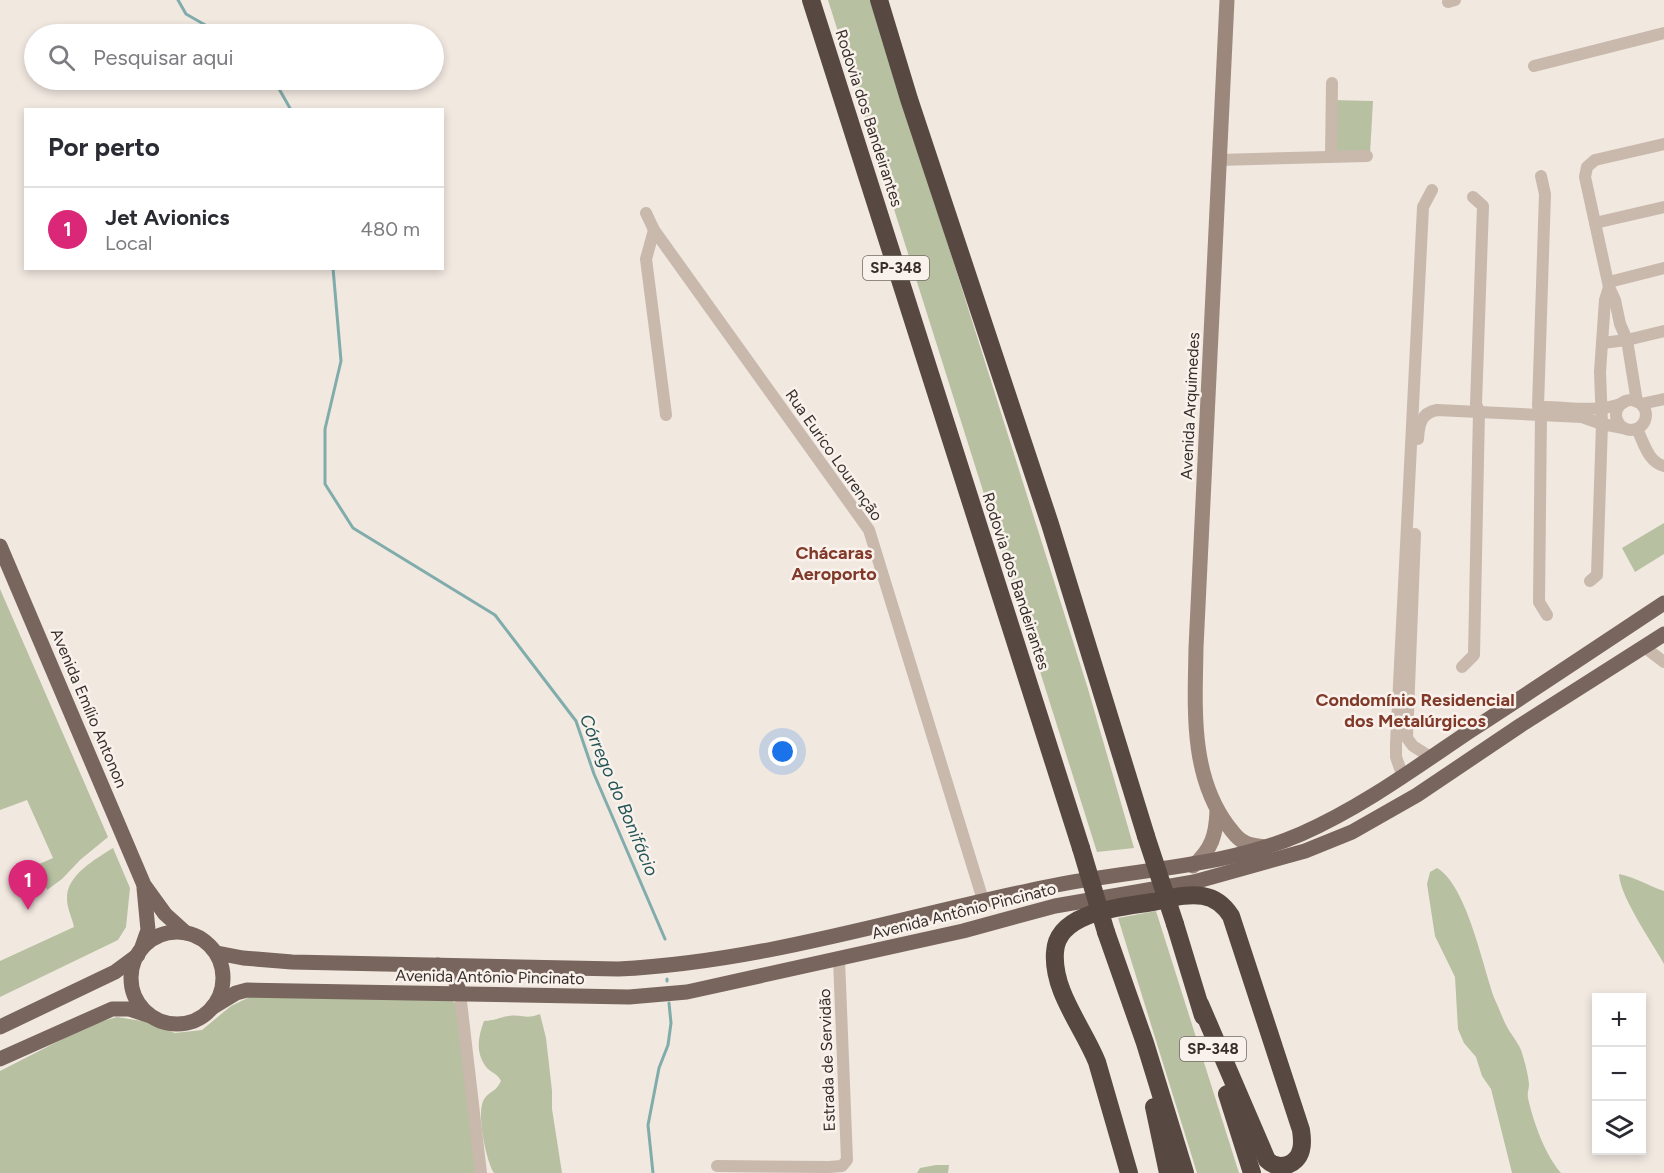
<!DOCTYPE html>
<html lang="pt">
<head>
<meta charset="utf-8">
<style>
	:root { --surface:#fff; --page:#f2f2f3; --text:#2b2b33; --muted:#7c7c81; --line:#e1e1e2; --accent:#db2777 }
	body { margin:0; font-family:Figtree,sans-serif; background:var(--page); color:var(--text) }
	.controls { position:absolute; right:18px; bottom:18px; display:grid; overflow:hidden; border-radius:0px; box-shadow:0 3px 9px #0003 }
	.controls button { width:54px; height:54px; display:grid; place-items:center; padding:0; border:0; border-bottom:2px solid var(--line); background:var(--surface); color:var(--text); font:30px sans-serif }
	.you { position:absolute; left:783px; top:752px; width:21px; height:21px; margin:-15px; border:4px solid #fff; border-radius:50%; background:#1a73e8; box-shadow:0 0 0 9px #1a73e833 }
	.badge { display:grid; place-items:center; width:39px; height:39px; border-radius:50%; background:var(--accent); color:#fff; font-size:20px; font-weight:700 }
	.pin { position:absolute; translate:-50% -50px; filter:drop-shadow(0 2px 3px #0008) }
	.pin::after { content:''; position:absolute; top:32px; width:21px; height:18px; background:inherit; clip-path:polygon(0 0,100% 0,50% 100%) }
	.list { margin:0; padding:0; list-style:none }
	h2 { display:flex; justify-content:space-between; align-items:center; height:78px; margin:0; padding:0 24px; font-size:26px }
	h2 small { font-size:20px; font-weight:400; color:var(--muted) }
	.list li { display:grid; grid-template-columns:39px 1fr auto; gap:18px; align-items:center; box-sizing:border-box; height:84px; padding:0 24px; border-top:2px solid var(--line) }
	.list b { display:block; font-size:22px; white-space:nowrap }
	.list p { margin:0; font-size:20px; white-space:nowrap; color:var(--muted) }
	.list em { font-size:20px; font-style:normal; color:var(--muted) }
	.icon { flex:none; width:33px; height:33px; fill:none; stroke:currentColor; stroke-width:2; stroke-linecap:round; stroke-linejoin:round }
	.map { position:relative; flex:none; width:1664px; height:1173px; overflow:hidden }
	.search { position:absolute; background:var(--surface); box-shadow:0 3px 9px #0003; left:24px; top:24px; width:420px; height:66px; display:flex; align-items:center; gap:15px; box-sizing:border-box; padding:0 21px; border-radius:33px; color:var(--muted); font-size:22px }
	.panel { position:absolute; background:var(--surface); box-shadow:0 3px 9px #0003; left:24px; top:108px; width:420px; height:162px; border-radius:0px }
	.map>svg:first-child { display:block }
	.green { fill:#b7c0a0 }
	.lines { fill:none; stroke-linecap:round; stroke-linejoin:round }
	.stream { stroke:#81acac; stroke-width:3 }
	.street { stroke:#c9b8ac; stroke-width:12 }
	.secondary { stroke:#9c877d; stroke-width:15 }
	.primary { stroke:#78655d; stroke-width:15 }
	.highway { stroke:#584842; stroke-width:18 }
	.highway-bridge { stroke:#584842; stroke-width:18 }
	.labels { text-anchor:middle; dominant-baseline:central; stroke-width:5; stroke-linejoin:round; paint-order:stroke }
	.shield { fill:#f9f2ec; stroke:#716964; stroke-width:1.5 }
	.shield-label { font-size:15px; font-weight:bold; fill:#372e2a }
	.street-label { font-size:16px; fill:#372e2a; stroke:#f9f2ec }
	.neighbourhood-label { font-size:18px; font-weight:bold; fill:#813a29; stroke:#f9f2ec }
	.water-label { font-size:18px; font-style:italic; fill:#235556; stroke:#f9f2ec }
</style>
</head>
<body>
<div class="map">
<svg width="1664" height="1173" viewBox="0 0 1664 1173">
	<rect width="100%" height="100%" fill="#f1e8e0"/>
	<g class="green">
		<polygon points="828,0 871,0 1088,689 1134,848 1097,852"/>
		<polygon points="1332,100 1373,101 1370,154 1331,155"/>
		<polygon points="1664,523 1664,554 1635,572 1622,548"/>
		<polygon points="0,589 108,837 80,860 62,879 47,890 37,865 53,858 27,800 0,810"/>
		<path d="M113,848l17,40 -4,39 -8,13 -118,57v-36l74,-34c-2,-9 -7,-19 -7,-28 -1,-24 29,-40 46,-51z"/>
		<path d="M1437,868c30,17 46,100 58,132 4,8 7,17 11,25 5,10 13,18 16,28 3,10 6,21 7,31 0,5 -2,9 -1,14 5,23 17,57 33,75h-49l-21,-84 -9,-13 -6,-19 -12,-14 -6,-14 -3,-52 -20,-41 -8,-52 3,-12z"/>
		<path d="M1619,874c16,3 30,12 45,17v73c-12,-22 -44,-67 -45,-90z"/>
		<polygon points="1156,911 1239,1173 1197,1173 1118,918"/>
		<polygon points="258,993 447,997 457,1004 482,1173 0,1173 0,1071 92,1024 117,1017 142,1021 175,1033 202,1030 231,1006"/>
		<path d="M540,1014l6,24 6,53v18l10,64h-68c-8,-12 -19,-64 -9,-75 6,-8 10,-5 16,-17 -3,-7 -9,-8 -14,-13 -12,-15 -9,-31 -3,-47 10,0 16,-4 25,-5 13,-2 16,4 31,-2z"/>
		<polygon points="936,1165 949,1165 948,1173 917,1173 920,1168"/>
	</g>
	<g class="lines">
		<g class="stream">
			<polyline points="178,0 186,14 221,34"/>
			<polyline points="274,80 291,110"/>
			<polyline points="333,268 341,361 325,429 325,484 353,528 495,615 576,721 594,774 665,939"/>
			<polyline points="667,979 667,981"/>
			<polyline points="653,1173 648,1125 659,1068 668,1045 671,1023 669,1003"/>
		</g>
		<g class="street">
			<polyline points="1448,2 1455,0"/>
			<polyline points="1534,66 1664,33"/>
			<polyline points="1331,155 1332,83"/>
			<polyline points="1219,160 1367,156"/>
			<polyline points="1541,176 1545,194 1538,406 1541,414 1539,602 1547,615"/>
			<polyline points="646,213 654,230 869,530 983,900"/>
			<polyline points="1595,223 1664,207"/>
			<polyline points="654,230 646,259 666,415"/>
			<polyline points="1609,282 1664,268"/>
			<polyline points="1602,343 1627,340 1664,331"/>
			<circle cx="1631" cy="415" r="15"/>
			<polyline points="1637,402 1627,340 1620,324 1615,300 1609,287 1585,177 1587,167 1595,160 1664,144"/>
			<polyline points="1641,404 1664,399"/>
			<path d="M1544,407c25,0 55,6 79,-4"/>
			<path d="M1637,429c7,14 11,33 27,37"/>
			<path d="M1418,439c1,-15 3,-26 19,-29l145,7 20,7 21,4"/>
			<polyline points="1415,534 1407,738 1413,746 1432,758"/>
			<polyline points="1590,581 1597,575 1602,424 1600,372 1605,300 1609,287"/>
			<polyline points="1643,646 1664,662"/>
			<polyline points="1462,667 1474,655 1479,411 1476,404 1483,206 1473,197"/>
			<polyline points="1403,777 1396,757 1396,744 1423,207 1432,190"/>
			<polyline points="460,993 481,1173"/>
			<polyline points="717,1166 829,1167 842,1166 847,1160 839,959"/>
		</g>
		<g class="secondary">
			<path d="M1227,0l-31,648c-1,61 -6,127 32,178 5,6 9,13 16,16 6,4 15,4 22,5"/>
			<path d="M1193,866c19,-17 23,-31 24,-55"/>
		</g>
		<g class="primary">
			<polyline points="0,546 144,885 165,914 186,933"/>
			<circle cx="177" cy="978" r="46"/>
			<polyline points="142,947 148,930 144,888"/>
			<path d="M217,953l26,5 49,4 326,7c146,-7 286,-53 428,-82 85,-18 174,-18 255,-53 61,-27 114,-66 169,-103 65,-42 129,-85 194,-128"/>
			<polyline points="438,965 454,978 460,993"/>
			<polyline points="213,1007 236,993 247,990 629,997 687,992 963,931 1055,906 1194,882 1305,851 1352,832 1417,795 1521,725 1664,634"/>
			<polyline points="0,1027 115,972 138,955"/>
			<polyline points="0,1059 112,1009 129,1009 150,1016"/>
		</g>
		<g class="highway">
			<polyline points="811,0 1081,848"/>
			<polyline points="879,0 909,99 1050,524 1146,836"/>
			<polyline points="1175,924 1203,1016"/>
			<polyline points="1106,932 1145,1043 1185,1173"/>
			<polyline points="1227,1094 1252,1173"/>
			<polyline points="1154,1107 1168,1173"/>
			<path d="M1129,1173l-32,-111c-14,-35 -45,-71 -42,-110 2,-41 68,-45 98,-50 15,-3 34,-9 50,-6 12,2 21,9 28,20l70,214c1,7 2,13 0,20 -4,16 -23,21 -34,10l-67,-156"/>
		</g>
		<g class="highway-bridge">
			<polyline points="1146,836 1175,924"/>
			<polyline points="1081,848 1106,932"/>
		</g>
	</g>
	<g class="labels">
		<g class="shield">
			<rect x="863" y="256" width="66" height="24" rx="4.5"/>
			<rect x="1180" y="1037" width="66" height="24" rx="4.5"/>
		</g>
		<g class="shield-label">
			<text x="896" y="268">SP-348</text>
			<text x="1213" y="1049">SP-348</text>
		</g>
		<g class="street-label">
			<text transform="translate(869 118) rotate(72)">Rodovia dos Bandeirantes</text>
			<text transform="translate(1190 406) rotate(-87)">Avenida Arquimedes</text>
			<text transform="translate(834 455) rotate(55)">Rua Eurico Lourenção</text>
			<text transform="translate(1016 581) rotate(72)">Rodovia dos Bandeirantes</text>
			<text transform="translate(89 708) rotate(67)">Avenida Emílio Antonon</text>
			<text transform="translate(964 911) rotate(-14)">Avenida Antônio Pincinato</text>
			<text transform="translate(490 977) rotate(1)">Avenida Antônio Pincinato</text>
			<text transform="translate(827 1060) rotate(-92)">Estrada de Servidão</text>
		</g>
		<g class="neighbourhood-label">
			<text x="834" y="553">Chácaras<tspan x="834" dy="21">Aeroporto</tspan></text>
			<text x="1415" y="700">Condomínio Residencial<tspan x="1415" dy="21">dos Metalúrgicos</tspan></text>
		</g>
		<g class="water-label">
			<text transform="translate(619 795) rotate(67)">Córrego do Bonifácio</text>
		</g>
	</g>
</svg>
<div class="controls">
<button>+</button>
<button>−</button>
<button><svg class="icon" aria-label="layers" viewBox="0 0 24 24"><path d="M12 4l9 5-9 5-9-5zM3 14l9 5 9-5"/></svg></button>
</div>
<div class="you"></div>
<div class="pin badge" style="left:28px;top:910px">1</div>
<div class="search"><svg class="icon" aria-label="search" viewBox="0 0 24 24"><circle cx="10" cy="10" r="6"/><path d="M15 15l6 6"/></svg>Pesquisar aqui</div>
<section class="panel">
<h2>Por perto<small></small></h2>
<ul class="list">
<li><span class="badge">1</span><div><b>Jet Avionics</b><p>Local</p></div><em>480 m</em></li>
</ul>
</section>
</div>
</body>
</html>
